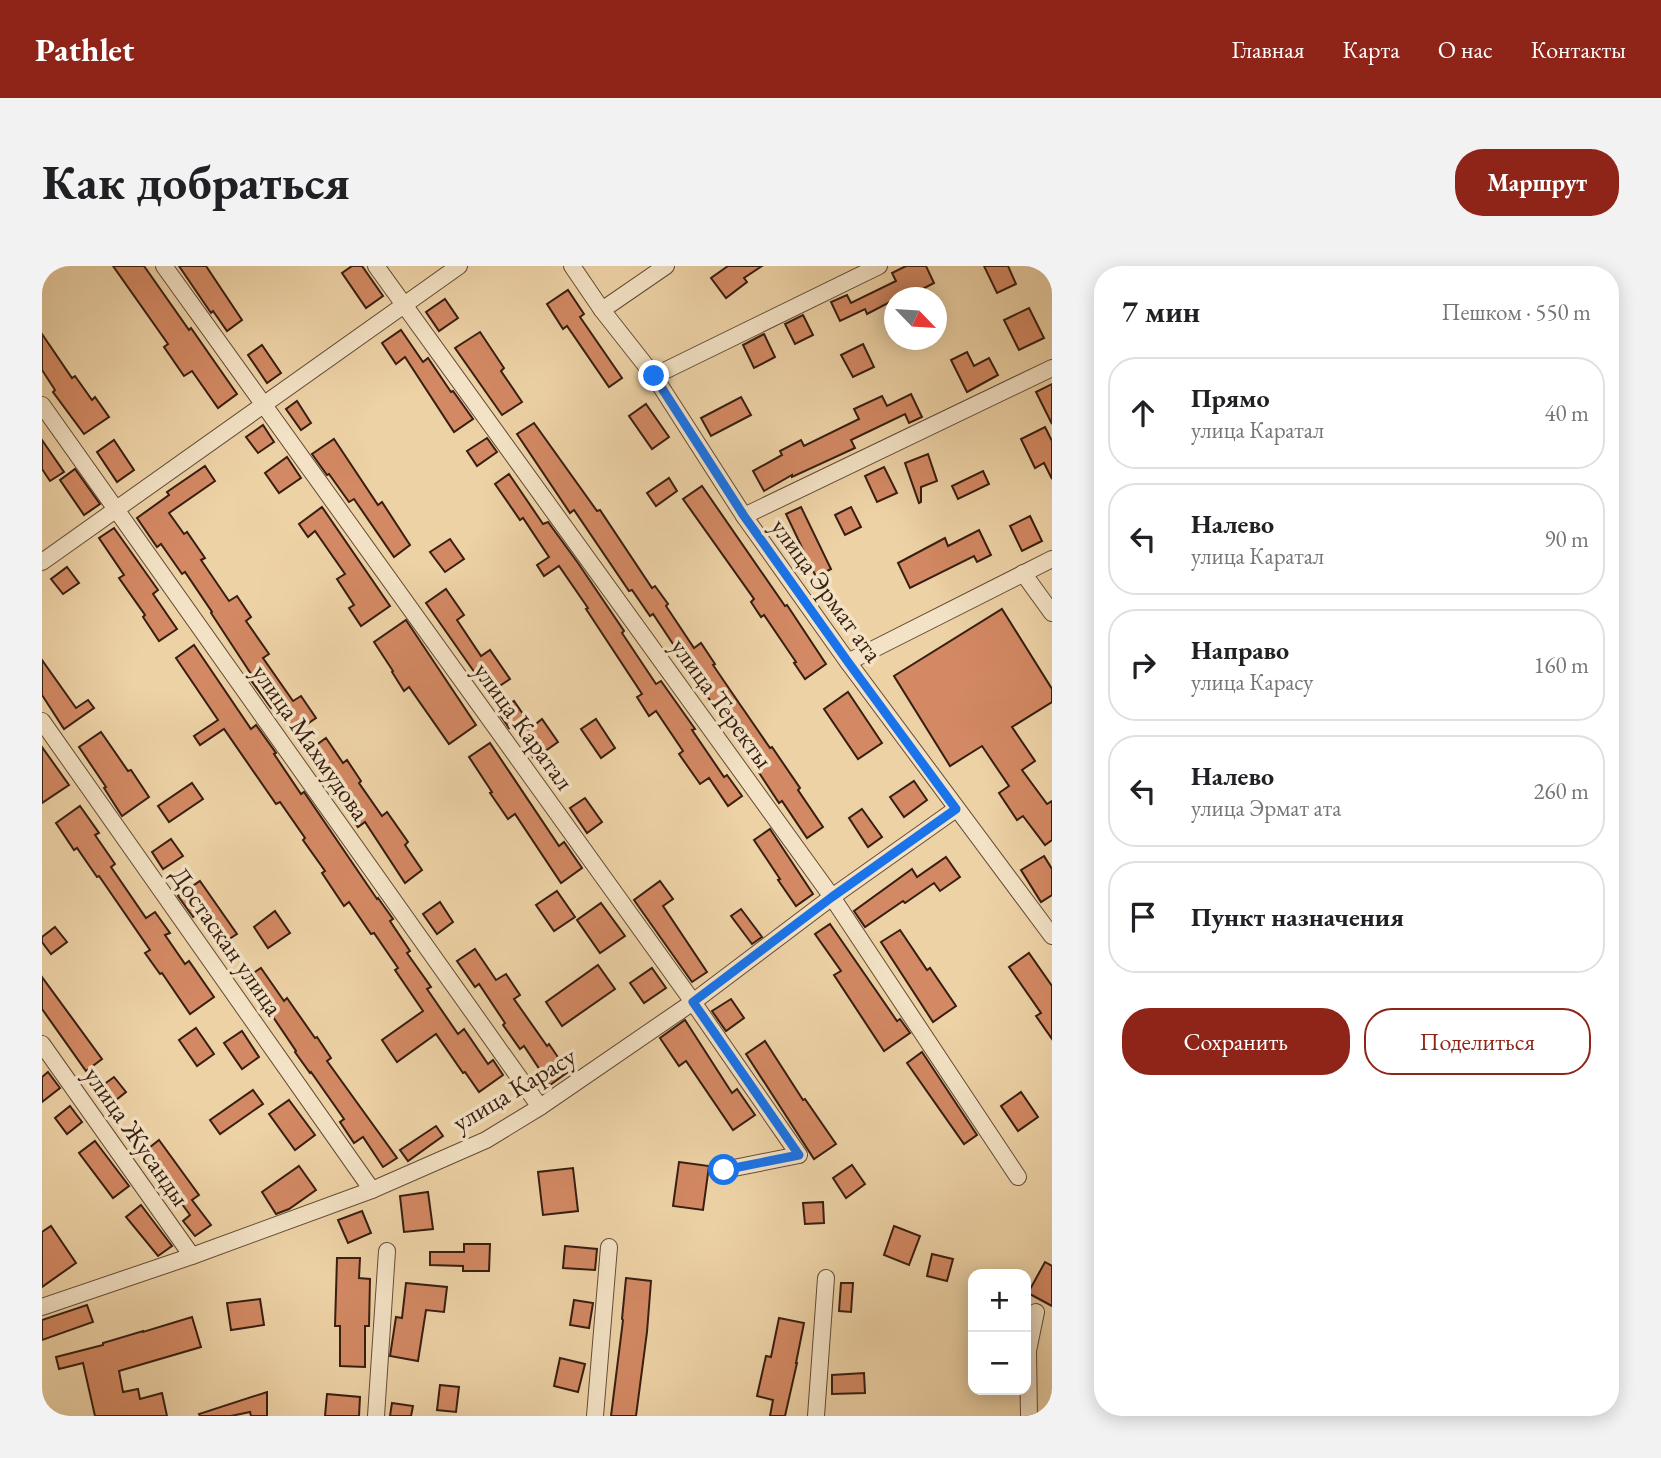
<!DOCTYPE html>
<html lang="ru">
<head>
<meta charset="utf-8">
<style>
	:root { --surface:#fff; --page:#f2f2f2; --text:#202124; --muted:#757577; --line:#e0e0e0; --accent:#8f2418 }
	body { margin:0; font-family:"EB Garamond",serif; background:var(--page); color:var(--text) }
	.controls { position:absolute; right:21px; bottom:21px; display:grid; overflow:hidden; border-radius:14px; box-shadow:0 4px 18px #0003 }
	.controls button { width:63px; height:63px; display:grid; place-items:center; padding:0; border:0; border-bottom:2px solid var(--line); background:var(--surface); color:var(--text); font:35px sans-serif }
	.compass { position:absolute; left:842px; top:21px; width:63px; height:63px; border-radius:50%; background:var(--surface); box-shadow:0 4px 18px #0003; rotate:115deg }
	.stop { position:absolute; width:21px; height:21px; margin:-16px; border:5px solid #1a73e8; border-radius:50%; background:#fff }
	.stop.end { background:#1a73e8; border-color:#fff; box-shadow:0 2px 7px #0008 }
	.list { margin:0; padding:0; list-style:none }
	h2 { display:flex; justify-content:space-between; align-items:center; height:91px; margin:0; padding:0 28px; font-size:30px }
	h2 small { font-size:23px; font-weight:400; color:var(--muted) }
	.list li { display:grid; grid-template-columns:46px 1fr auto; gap:21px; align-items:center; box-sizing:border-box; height:112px; margin:0 14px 14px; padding:0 14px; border:2px solid var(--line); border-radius:28px }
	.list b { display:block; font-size:26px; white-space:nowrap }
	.list p { margin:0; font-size:23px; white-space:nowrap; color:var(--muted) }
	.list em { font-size:23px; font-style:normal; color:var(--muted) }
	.actions { display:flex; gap:14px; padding:21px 28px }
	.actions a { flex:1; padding:16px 0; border:2px solid var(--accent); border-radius:28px; text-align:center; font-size:24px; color:var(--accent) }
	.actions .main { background:var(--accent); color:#fff }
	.icon { flex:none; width:38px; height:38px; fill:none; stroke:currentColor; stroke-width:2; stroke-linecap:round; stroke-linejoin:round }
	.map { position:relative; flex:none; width:1010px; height:1150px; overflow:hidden; border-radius:28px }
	header { display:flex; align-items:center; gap:42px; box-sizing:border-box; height:98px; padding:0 35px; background:var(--accent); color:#fff }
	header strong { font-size:33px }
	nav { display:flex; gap:38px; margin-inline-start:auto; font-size:24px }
	.intro { display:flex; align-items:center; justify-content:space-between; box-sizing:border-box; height:168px; padding:0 42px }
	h1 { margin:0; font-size:49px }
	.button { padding:18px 32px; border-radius:28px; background:var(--accent); color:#fff; font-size:24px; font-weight:700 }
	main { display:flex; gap:42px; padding:0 42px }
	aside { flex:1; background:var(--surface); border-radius:28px; box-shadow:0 4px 18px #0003 }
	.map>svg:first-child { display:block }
	.building { fill:#d38963; stroke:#371e11; stroke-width:2 }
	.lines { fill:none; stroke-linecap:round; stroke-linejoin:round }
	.minor-casing { stroke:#644b36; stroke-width:18 }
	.minor { stroke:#f3e2c5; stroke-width:16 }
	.route { stroke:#1a73e8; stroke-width:9 }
	.labels { text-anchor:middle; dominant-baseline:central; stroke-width:7; stroke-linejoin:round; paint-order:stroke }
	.street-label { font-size:26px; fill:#371e11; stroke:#f3e2c5 }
</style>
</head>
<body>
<header>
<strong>Pathlet</strong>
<nav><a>Главная</a><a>Карта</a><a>О нас</a><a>Контакты</a></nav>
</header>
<div class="intro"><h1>Как добраться</h1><a class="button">Маршрут</a></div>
<main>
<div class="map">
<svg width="1010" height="1150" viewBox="0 0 1010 1150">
	<rect width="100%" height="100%" fill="#edd2a6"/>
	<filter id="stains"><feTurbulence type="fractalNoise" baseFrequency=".00286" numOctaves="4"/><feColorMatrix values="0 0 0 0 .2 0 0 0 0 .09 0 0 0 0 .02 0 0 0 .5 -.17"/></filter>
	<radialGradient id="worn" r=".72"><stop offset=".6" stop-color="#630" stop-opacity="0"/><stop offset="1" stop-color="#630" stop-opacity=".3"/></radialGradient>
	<g class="building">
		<polygon points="71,0 102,0 147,64 149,62 195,128 176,142 150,105 142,110 122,81 126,78"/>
		<polygon points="137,0 164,0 200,54 185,65 171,45 169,47"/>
		<polygon points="310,0 320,0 341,30 324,42 300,7"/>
		<polygon points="686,0 720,0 702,12 705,16 684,32 669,12"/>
		<polygon points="864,0 884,0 892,17 863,32 852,32 852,34 825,48 823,43 798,55 789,36 805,29 809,37 854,15 850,7"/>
		<polygon points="942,0 966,0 974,18 955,27"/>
		<polygon points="526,24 542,48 538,51 580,112 567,121 525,60 521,63 505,38"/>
		<polygon points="403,33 416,52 397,65 384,46"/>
		<polygon points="987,42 1002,72 977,84 962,54"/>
		<polygon points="761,49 771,69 753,78 743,58"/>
		<polygon points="359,64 381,96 386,92 409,126 411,125 431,153 412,166 363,91 354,98 340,77"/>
		<polygon points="438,66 462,102 459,105 480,136 460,149 413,82"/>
		<polygon points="0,68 30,112 33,110 50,134 53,131 67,151 42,168 11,126 13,124 0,104"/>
		<polygon points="722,68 733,91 712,102 701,79"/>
		<polygon points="821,78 832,101 811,111 799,89"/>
		<polygon points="220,79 239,107 225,117 206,89"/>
		<polygon points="925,86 932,100 947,92 956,109 925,126 909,94"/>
		<polygon points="1010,118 1010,158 994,126"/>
		<polygon points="869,128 880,151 867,157 863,148 809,174 813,182 750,211 750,209 722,225 711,205 740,189 738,185 759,174 762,180 817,153 812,143 840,130 845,140"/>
		<polygon points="699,131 709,149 669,170 659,152"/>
		<polygon points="255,135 269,157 259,164 244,143"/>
		<polygon points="604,138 627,171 610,183 587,150"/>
		<polygon points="492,157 555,245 558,244 610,322 613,320 626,338 624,340 652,382 659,377 673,398 671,399 697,437 728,482 730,481 758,522 756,524 781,561 765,572 740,535 737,537 679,449 637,392 639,390 611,348 608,350 590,324 587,325 532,244 528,247 475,168"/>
		<polygon points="221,159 232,176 216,187 204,171"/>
		<polygon points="1003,161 1010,175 1010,213 1002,197 993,202 979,173"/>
		<polygon points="445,172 455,186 435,200 425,185"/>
		<polygon points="292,173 336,239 340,236 368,279 352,291 312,233 307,236 287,208 285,209 270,188"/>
		<polygon points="0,174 22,206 8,215 0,203"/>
		<polygon points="72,174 92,204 75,216 55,186"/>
		<polygon points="886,188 895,215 879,221 879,236 877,237 863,197"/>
		<polygon points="245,191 259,212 237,227 223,207"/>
		<polygon points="163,200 173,215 127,247 142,268 145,266 163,292 159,294 187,335 195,330 209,351 204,355 227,388 221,392 251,435 259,430 274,452 252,467 232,439 229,442 208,413 211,411 169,347 170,346 143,306 140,308 119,278 115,281 95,252 127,229 125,226"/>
		<polygon points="842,201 855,227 835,236 823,210"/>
		<polygon points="33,203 58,238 42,249 18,214"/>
		<polygon points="941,205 947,218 916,233 910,220"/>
		<polygon points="467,208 501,258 506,256 536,297 582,365 580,367 614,418 619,415 653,463 650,464 682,511 685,509 700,530 686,540 667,512 658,518 637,488 641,485 614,445 607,450 595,431 600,428 544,343 546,342 517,300 502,310 495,299 507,291 481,252 478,254 453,218"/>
		<polygon points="627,212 635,225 614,240 605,227"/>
		<polygon points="660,220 743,340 745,339 784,398 763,413 752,397 754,396 722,349 719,351 709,336 712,333 641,233"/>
		<polygon points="280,241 348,340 319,360 307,342 312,339 295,313 303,308 273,265 266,271 257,258"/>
		<polygon points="759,241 789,303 774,311 744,248"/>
		<polygon points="809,241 819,261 803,269 793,249"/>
		<polygon points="988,250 1000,275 980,285 968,260"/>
		<polygon points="72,262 116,324 111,328 135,363 117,375 101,351 103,349 77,312 82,309 57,272"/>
		<polygon points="937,264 949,289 935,296 932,290 868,322 856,297 903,272 906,280"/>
		<polygon points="408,273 422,293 403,306 388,286"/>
		<polygon points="25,301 37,317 21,328 9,313"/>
		<polygon points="404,323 422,349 415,354 439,390 448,384 468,413 447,427 384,337"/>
		<polygon points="960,343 1010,423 1010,436 970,461 993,495 980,504 1005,538 1010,535 1010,574 1003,579 981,550 975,554 957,527 967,520 940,480 908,500 852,410"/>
		<polygon points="364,354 434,459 407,478 367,421 362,425 350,406 351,405 332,376"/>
		<polygon points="152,379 209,463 214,459 234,487 232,488 259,528 262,526 335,633 336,632 351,653 348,655 368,685 365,687 389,721 385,723 416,768 422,763 446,798 451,794 461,809 437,826 423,806 421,807 394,768 355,796 340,774 381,745 353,704 356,702 332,667 329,668 307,636 302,640 280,607 283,605 261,574 263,572 238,536 234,538 182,463 158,479 152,470 176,454 134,392"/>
		<polygon points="0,394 34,442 46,434 52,442 22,463 0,429"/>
		<polygon points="806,426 840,477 816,493 782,443"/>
		<polygon points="472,435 490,461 500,453 516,476 492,493 470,460 467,462 456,446"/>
		<polygon points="554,453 573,482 559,492 539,463"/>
		<polygon points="59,466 86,505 89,504 107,531 80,550 62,522 64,521 37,481"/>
		<polygon points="284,472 301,497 305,494 319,515 317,517 340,550 345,546 366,576 363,579 380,604 363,617 323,556 316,561 302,541 304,539 266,485"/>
		<polygon points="448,477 517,580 522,576 540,602 519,617 473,548 466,553 448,527 450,526 427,491"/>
		<polygon points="0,481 27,519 0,537"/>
		<polygon points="872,515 885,534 862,551 848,531"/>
		<polygon points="150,517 161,533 127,556 116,540"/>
		<polygon points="543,532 560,556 545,567 528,542"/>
		<polygon points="38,540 57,567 53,569 73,598 69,601 104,652 113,646 128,667 123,669 143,698 147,695 172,731 148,748 120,707 118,708 103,687 108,684 57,610 55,611 35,582 32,584 14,557"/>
		<polygon points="820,543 840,571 826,581 807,552"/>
		<polygon points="728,563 771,628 754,640 736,614 738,613 712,574"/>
		<polygon points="129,573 141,590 121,603 110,586"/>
		<polygon points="1002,590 1010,603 1010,629 999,636 979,604"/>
		<polygon points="904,591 918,611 898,625 892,617 863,637 861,635 823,661 812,645 870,603 875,611"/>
		<polygon points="158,615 195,668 178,679 156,648 151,651 136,630"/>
		<polygon points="618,615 631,633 621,640 665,706 650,716 592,634"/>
		<polygon points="515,625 533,651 512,665 494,639"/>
		<polygon points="398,636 411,656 395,668 381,648"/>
		<polygon points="559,637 583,670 558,687 535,654"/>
		<polygon points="699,643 720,671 710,678 689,650"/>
		<polygon points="233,645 248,667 226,682 212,661"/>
		<polygon points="788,658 855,755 858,753 868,767 842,785 792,709 799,705 773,668"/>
		<polygon points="13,661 25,676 9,688 0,676 0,671"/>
		<polygon points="858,664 885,704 888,702 914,740 891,756 839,676"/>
		<polygon points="433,683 454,714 464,708 478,729 472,733 505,780 507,778 526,806 508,819 482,780 478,783 461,759 463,757 437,718 433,721 415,695"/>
		<polygon points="987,687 1010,720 1010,773 994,750 999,747 967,701"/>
		<polygon points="556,699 573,723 520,760 504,736"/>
		<polygon points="219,702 242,735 245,732 273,772 275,771 289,792 285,795 355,892 341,901 321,871 312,877 298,856 302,853 269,806 268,807 253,786 254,785 221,736 217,738 201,714"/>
		<polygon points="610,702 624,722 602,737 588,717"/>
		<polygon points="0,711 60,793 44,805 0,743"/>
		<polygon points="689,733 702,752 684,765 670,745"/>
		<polygon points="643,754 690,827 695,823 713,849 691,864 644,795 637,800 618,772"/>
		<polygon points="154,762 172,788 155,800 137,774"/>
		<polygon points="200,765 217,791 200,803 182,777"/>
		<polygon points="723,775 761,834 763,833 794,878 772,893 704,788"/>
		<polygon points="880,786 935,869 922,878 865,797"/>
		<polygon points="6,806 18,822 0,836 0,811"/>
		<polygon points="72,811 84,826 69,838 57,822"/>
		<polygon points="211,824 221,838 178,868 168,854"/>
		<polygon points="979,826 996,851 976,865 959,840"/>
		<polygon points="247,834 273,869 253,884 227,848"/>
		<polygon points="28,840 40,856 25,868 13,852"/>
		<polygon points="394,860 401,870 366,895 358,884"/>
		<polygon points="117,874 157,929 150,934 169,959 153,970 141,955 148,949 102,886"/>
		<polygon points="53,875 87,920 71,932 37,887"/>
		<polygon points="637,896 667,900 661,944 631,940"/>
		<polygon points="810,899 823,918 804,932 791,912"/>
		<polygon points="257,900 274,924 247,943 234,948 220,926"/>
		<polygon points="531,902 536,945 501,949 496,906"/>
		<polygon points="386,926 391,963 362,966 358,930"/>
		<polygon points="781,936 782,957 763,958 761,937"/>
		<polygon points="99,939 130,980 116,990 84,951"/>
		<polygon points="320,945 329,967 306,977 296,954"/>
		<polygon points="9,960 34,997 0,1021 0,966"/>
		<polygon points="852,960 878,970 867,999 842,989"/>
		<polygon points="422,978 448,978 447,1005 421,1005 421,1000 388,999 388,986 422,986"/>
		<polygon points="523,980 555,983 553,1004 521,1002"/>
		<polygon points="890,988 911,993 905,1015 885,1010"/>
		<polygon points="295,992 318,992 317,1012 328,1013 327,1060 323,1060 323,1101 298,1100 298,1060 293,1060"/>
		<polygon points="1003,996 1010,1000 1010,1040 986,1027"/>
		<polygon points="584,1012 609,1015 605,1066 594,1150 569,1150 581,1054 580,1053"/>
		<polygon points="364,1017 405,1021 402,1046 384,1044 376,1095 348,1090 354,1051 360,1052"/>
		<polygon points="799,1017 811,1017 809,1046 797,1045"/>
		<polygon points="218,1033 222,1059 189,1064 185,1037"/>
		<polygon points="532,1034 551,1037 547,1062 528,1059"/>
		<polygon points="45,1039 51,1056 0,1074 0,1054"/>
		<polygon points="150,1051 159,1081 77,1105 81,1126 96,1123 98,1133 120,1127 125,1150 53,1150 41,1097 17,1103 14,1091 61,1079 61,1077 101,1065 101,1066"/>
		<polygon points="737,1052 762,1057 754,1097 755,1097 743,1150 728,1150 731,1134 715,1130 724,1090 729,1091"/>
		<polygon points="518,1092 543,1098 536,1126 512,1120"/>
		<polygon points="822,1107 823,1127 790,1128 790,1109"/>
		<polygon points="398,1119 417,1121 414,1146 395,1144"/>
		<polygon points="225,1126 225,1150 209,1150 208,1146 189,1150 158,1150 157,1148"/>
		<polygon points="285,1128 318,1131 317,1150 283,1150"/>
		<polygon points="350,1137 371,1140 369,1150 348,1150"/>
	</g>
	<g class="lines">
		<g class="minor-casing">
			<g id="minor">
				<polyline points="122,0 651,736 757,889 682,904"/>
				<polyline points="334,0 790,631 976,911"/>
				<polyline points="530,0 560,44 612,110 702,250 806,396 1010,670"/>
				<polyline points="560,44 624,0"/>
				<polyline points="612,110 837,0"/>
				<polyline points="0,139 498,841"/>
				<polyline points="702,250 1010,102"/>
				<polyline points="0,296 417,0"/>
				<polyline points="981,307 1010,347"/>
				<polyline points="806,396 1010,293"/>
				<polyline points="0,455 330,924"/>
				<polyline points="0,778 150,990"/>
				<polyline points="0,1041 150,990 330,924 444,874 498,841 651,736 790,631 914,543"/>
				<polyline points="334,1150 345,985"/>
				<polyline points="553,1150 567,981"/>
				<polyline points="774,1150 784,1012"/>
				<polyline points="987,1150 986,1085 994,1046"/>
			</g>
		</g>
		<use href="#minor" class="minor"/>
	</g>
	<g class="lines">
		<polyline class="route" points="612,110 702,250 806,396 914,543 790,631 651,736 757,889 682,904"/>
	</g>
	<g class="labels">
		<g class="street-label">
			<text transform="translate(785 324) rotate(54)">улица Эрмат ата</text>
			<text transform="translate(680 437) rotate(54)">улица Теректы</text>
			<text transform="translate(482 460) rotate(54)">улица Каратал</text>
			<text transform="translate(269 476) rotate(55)">улица Махмудова</text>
			<text transform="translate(185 675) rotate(55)">Достаскан улица</text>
			<text transform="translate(472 823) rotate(-31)">улица Карасу</text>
			<text transform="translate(95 870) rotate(55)">улица Жусанды</text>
		</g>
	</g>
	<rect width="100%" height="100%" filter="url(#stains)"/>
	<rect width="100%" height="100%" fill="url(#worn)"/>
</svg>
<div class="controls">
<button>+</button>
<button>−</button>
</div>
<svg class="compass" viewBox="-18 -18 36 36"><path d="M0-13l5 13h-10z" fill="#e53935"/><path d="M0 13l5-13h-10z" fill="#757577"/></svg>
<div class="stop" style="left:682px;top:904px"></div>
<div class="stop end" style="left:612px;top:110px"></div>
</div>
<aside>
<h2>7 мин<small>Пешком · 550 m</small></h2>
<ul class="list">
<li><svg class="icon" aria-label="ahead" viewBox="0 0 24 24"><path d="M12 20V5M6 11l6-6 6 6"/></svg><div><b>Прямо</b><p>улица Каратал</p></div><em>40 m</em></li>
<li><svg class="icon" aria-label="left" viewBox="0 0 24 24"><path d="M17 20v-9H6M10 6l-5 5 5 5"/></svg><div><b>Налево</b><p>улица Каратал</p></div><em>90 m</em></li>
<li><svg class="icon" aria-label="right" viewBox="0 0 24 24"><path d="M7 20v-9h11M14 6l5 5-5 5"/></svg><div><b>Направо</b><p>улица Карасу</p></div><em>160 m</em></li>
<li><svg class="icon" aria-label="left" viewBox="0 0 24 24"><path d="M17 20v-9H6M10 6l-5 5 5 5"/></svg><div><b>Налево</b><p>улица Эрмат ата</p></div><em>260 m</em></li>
<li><svg class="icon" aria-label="arrive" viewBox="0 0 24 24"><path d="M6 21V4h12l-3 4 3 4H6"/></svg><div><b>Пункт назначения</b></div></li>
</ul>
<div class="actions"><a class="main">Сохранить</a><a>Поделиться</a></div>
</aside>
</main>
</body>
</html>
